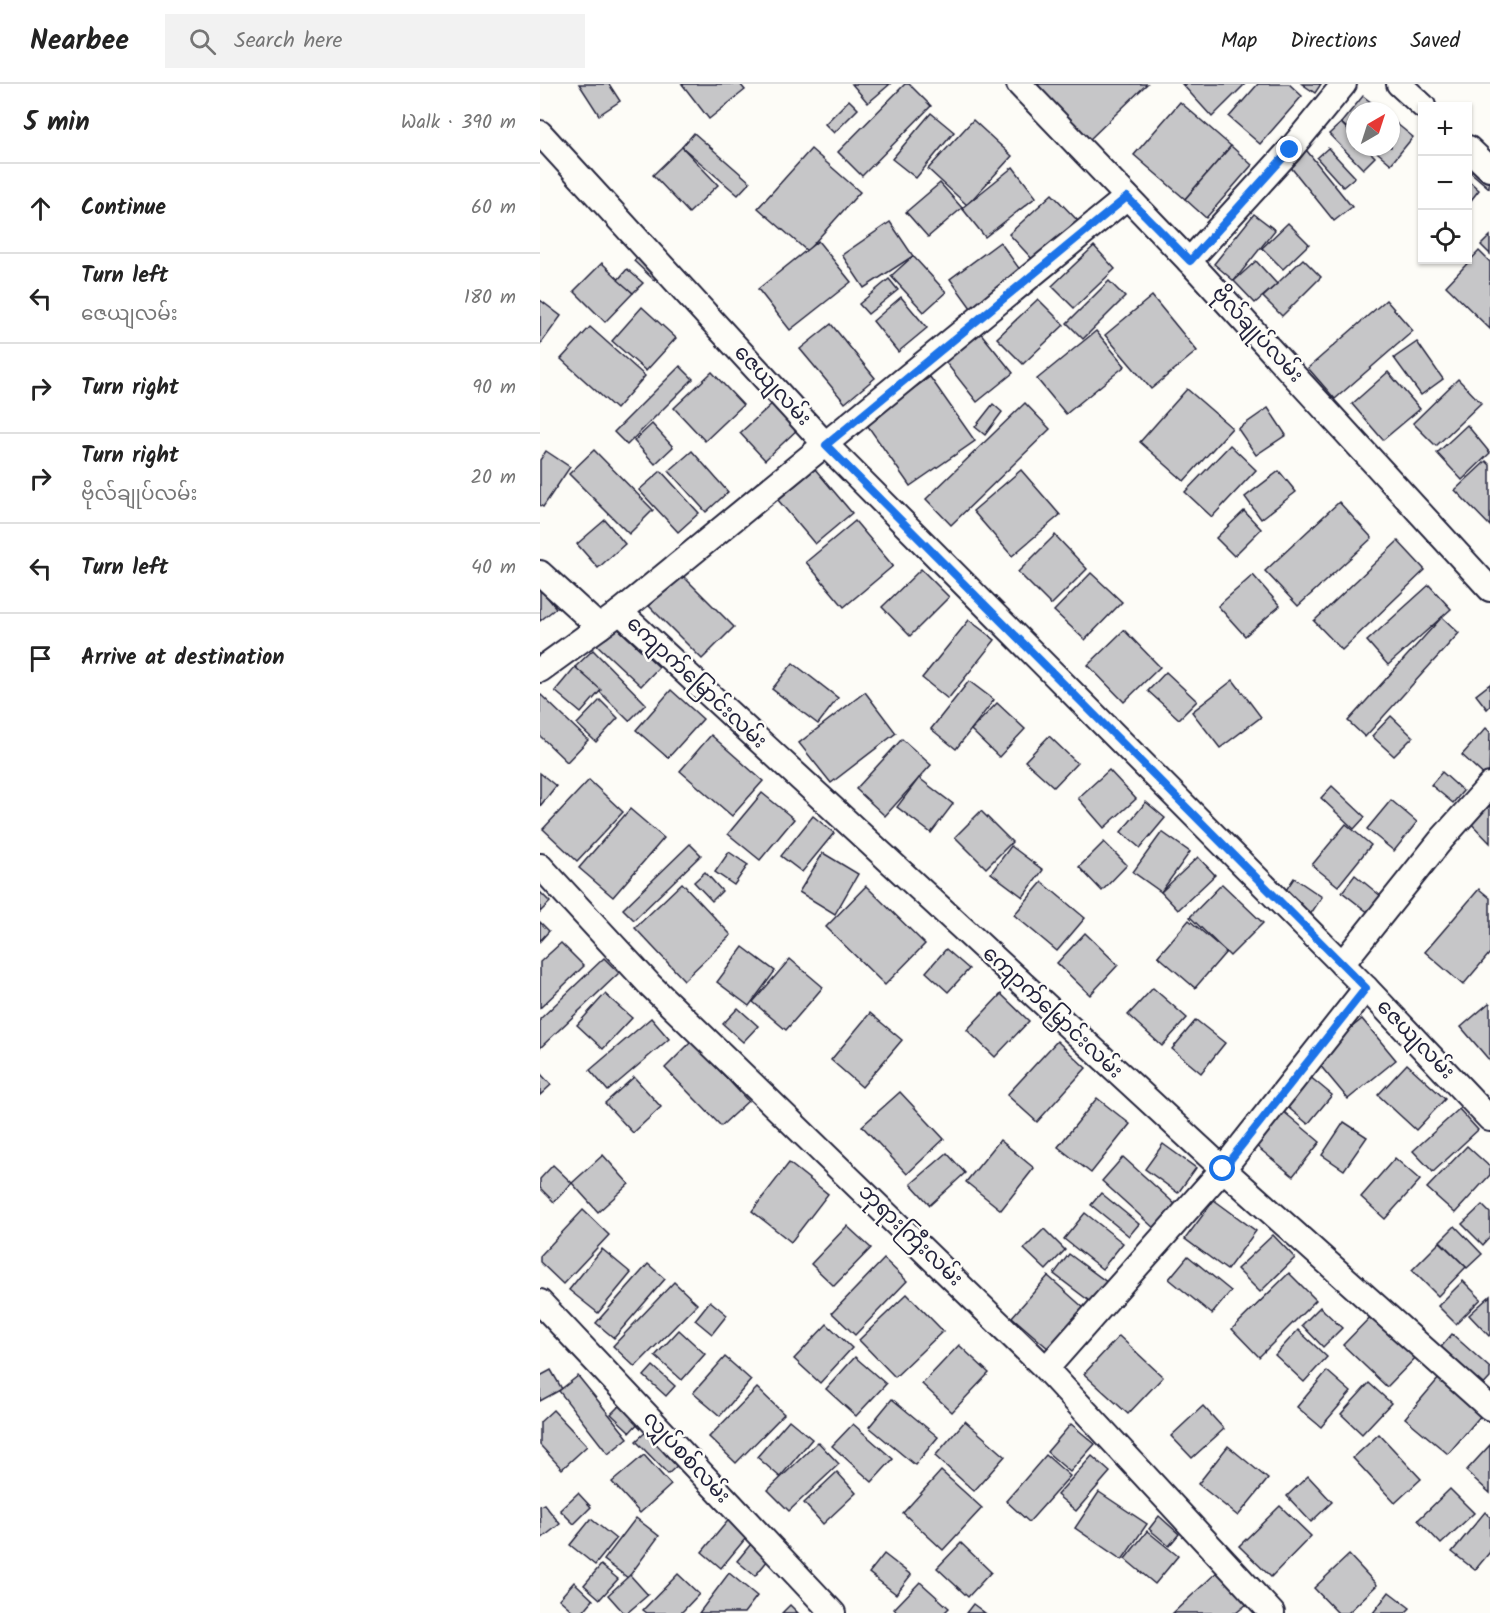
<!DOCTYPE html>
<html lang="en">
<head>
<meta charset="utf-8">
<style>
	:root { --surface:#fff; --page:#f2f2f2; --text:#222; --muted:#767676; --line:#e0e0e0 }
	body { margin:0; font-family:Kalam,"Noto Sans Myanmar",sans-serif; background:var(--page); color:var(--text) }
	.controls { position:absolute; right:18px; top:18px; display:grid; overflow:hidden; border-radius:0px; box-shadow:0 2px 4px #0004 }
	.controls button { width:54px; height:54px; display:grid; place-items:center; padding:0; border:0; border-bottom:2px solid var(--line); background:var(--surface); color:var(--text); font:30px sans-serif }
	.compass { position:absolute; left:806px; top:18px; width:54px; height:54px; border-radius:50%; background:var(--surface); box-shadow:0 2px 4px #0004; rotate:39deg }
	.stop { position:absolute; width:18px; height:18px; margin:-14px; border:4px solid #1a73e8; border-radius:50%; background:#fff }
	.stop.end { background:#1a73e8; border-color:#fff; box-shadow:0 2px 6px #0008 }
	.list { margin:0; padding:0; list-style:none }
	h2 { display:flex; justify-content:space-between; align-items:center; height:78px; margin:0; padding:0 24px; font-size:26px }
	h2 small { font-size:20px; font-weight:400; color:var(--muted) }
	.list li { display:grid; grid-template-columns:39px 1fr auto; gap:18px; align-items:center; box-sizing:border-box; height:90px; padding:0 24px; border-top:2px solid var(--line) }
	.list b { display:block; font-size:22px; white-space:nowrap }
	.list p { margin:0; font-size:20px; white-space:nowrap; color:var(--muted) }
	.list em { font-size:20px; font-style:normal; color:var(--muted) }
	.icon { flex:none; width:33px; height:33px; fill:none; stroke:currentColor; stroke-width:2; stroke-linecap:round; stroke-linejoin:round }
	.map { position:relative; flex:none; width:950px; height:1529px; overflow:hidden }
	header { display:flex; align-items:center; gap:36px; box-sizing:border-box; height:84px; padding:0 30px; background:var(--surface); border-bottom:2px solid var(--line) }
	header strong { font-size:28px }
	nav { display:flex; gap:33px; margin-inline-start:auto; font-size:21px }
	.search { width:420px; height:54px; background:var(--page); display:flex; align-items:center; gap:15px; box-sizing:border-box; padding:0 21px; border-radius:0px; color:var(--muted); font-size:22px }
	main { display:flex }
	aside { flex:1; background:var(--surface) }
	.map>svg:first-child { display:block }
	.building { fill:#c6c6c8; stroke:#22223b; stroke-width:1.5 }
	.lines { fill:none; stroke-linecap:round; stroke-linejoin:round }
	.minor-casing { stroke:#22223b; stroke-width:28 }
	.minor { stroke:#fdfcf7; stroke-width:24 }
	.route { stroke:#1a73e8; stroke-width:8 }
	.labels { text-anchor:middle; dominant-baseline:central; stroke-width:5; stroke-linejoin:round; paint-order:stroke }
	.street-label { font-size:21px; fill:#22223b; stroke:#fdfcf7 }
</style>
</head>
<body>
<header>
<strong>Nearbee</strong>
<div class="search"><svg class="icon" aria-label="search" viewBox="0 0 24 24"><circle cx="10" cy="10" r="6"/><path d="M15 15l6 6"/></svg>Search here</div>
<nav><a>Map</a><a>Directions</a><a>Saved</a></nav>
</header>
<main>
<aside>
<h2>5 min<small>Walk · 390 m</small></h2>
<ul class="list">
<li><svg class="icon" aria-label="ahead" viewBox="0 0 24 24"><path d="M12 20V5M6 11l6-6 6 6"/></svg><div><b>Continue</b></div><em>60 m</em></li>
<li><svg class="icon" aria-label="left" viewBox="0 0 24 24"><path d="M17 20v-9H6M10 6l-5 5 5 5"/></svg><div><b>Turn left</b><p>ဇေယျလမ်း</p></div><em>180 m</em></li>
<li><svg class="icon" aria-label="right" viewBox="0 0 24 24"><path d="M7 20v-9h11M14 6l5 5-5 5"/></svg><div><b>Turn right</b></div><em>90 m</em></li>
<li><svg class="icon" aria-label="right" viewBox="0 0 24 24"><path d="M7 20v-9h11M14 6l5 5-5 5"/></svg><div><b>Turn right</b><p>ဗိုလ်ချုပ်လမ်း</p></div><em>20 m</em></li>
<li><svg class="icon" aria-label="left" viewBox="0 0 24 24"><path d="M17 20v-9H6M10 6l-5 5 5 5"/></svg><div><b>Turn left</b></div><em>40 m</em></li>
<li><svg class="icon" aria-label="arrive" viewBox="0 0 24 24"><path d="M6 21V4h12l-3 4 3 4H6"/></svg><div><b>Arrive at destination</b></div></li>
</ul>
</aside>
<div class="map">
<svg width="950" height="1529" viewBox="0 0 950 1529">
	<rect width="100%" height="100%" fill="#fdfcf7"/>
	<filter id="ink" filterUnits="userSpaceOnUse"><feTurbulence type="fractalNoise" baseFrequency=".0167" numOctaves="2"/><feDisplacementMap in="SourceGraphic" scale="12" xChannelSelector="R" yChannelSelector="G"/><feConvolveMatrix kernelMatrix="1 2 1 2 8 2 1 2 1" color-interpolation-filters="sRGB"/></filter>
	<g filter="url(#ink)">
		<g class="building">
			<polygon points="39,0 69,0 80,17 59,31"/>
			<polygon points="142,0 200,0 205,6 169,35"/>
			<polygon points="312,0 350,0 328,19"/>
			<polygon points="365,0 369,0 391,22 322,92 298,68"/>
			<polygon points="496,0 607,0 549,56"/>
			<polygon points="642,0 705,0 672,33"/>
			<polygon points="718,0 749,0 762,12 720,60 689,33"/>
			<polygon points="762,0 781,0 775,9"/>
			<polygon points="823,12 842,27 815,27 815,50 801,39"/>
			<polygon points="309,16 318,25 294,49 285,40"/>
			<polygon points="640,18 691,62 645,115 594,71"/>
			<polygon points="391,29 414,48 376,94 352,75"/>
			<polygon points="851,35 873,53 851,80 831,63 851,63"/>
			<polygon points="433,36 472,72 427,121 388,85"/>
			<polygon points="801,39 815,53 815,63 825,63 835,73 823,85 789,50"/>
			<polygon points="154,49 210,98 198,111 142,63"/>
			<polygon points="691,62 712,81 666,134 645,115"/>
			<polygon points="763,62 812,123 794,137 745,76"/>
			<polygon points="142,63 178,101 149,129 113,91"/>
			<polygon points="788,64 815,93 803,103 777,74"/>
			<polygon points="271,65 320,108 267,167 218,124"/>
			<polygon points="928,72 950,91 949,104 928,86"/>
			<polygon points="473,83 496,113 445,153 422,124"/>
			<polygon points="928,96 939,106 928,120"/>
			<polygon points="400,99 422,124 388,153 366,128"/>
			<polygon points="512,110 539,138 495,178 469,150"/>
			<polygon points="714,130 735,146 694,197 674,180"/>
			<polygon points="350,138 373,172 324,204 302,171"/>
			<polygon points="748,139 769,160 743,185 722,164"/>
			<polygon points="950,152 950,170 941,161"/>
			<polygon points="278,157 311,198 250,246 218,205"/>
			<polygon points="460,158 481,187 431,224 410,195"/>
			<polygon points="554,162 575,185 534,224 512,202"/>
			<polygon points="104,167 124,186 114,196 94,177"/>
			<polygon points="939,167 950,178 950,245 906,202"/>
			<polygon points="373,172 406,208 384,228 351,192"/>
			<polygon points="763,175 781,193 742,232 723,213"/>
			<polygon points="716,177 737,200 715,219 694,197"/>
			<polygon points="62,179 93,209 65,238 34,207"/>
			<polygon points="87,185 103,199 93,209 78,196"/>
			<polygon points="349,195 358,206 328,230 319,220"/>
			<polygon points="569,197 585,213 543,255 527,239"/>
			<polygon points="612,212 657,267 611,305 565,251"/>
			<polygon points="361,213 387,244 358,268 333,237"/>
			<polygon points="498,215 524,241 483,280 457,254"/>
			<polygon points="0,216 21,232 0,261"/>
			<polygon points="846,216 873,247 795,315 768,284"/>
			<polygon points="102,223 136,254 106,287 72,257"/>
			<polygon points="291,240 335,294 305,319 260,265"/>
			<polygon points="50,243 105,292 76,325 21,275"/>
			<polygon points="439,247 473,289 437,318 403,275"/>
			<polygon points="556,247 585,282 526,330 497,295"/>
			<polygon points="877,258 903,295 881,311 854,274"/>
			<polygon points="140,282 153,295 87,361 74,348"/>
			<polygon points="172,288 203,321 165,357 134,324"/>
			<polygon points="848,288 880,325 843,356 812,320"/>
			<polygon points="390,293 435,357 370,402 325,338"/>
			<polygon points="918,295 941,319 896,362 873,339"/>
			<polygon points="647,305 692,344 644,397 600,358"/>
			<polygon points="234,318 259,344 225,376 200,349"/>
			<polygon points="485,319 510,345 411,441 386,415"/>
			<polygon points="453,320 462,328 445,351 435,343"/>
			<polygon points="728,324 746,351 716,371 698,345"/>
			<polygon points="112,340 133,363 115,380 94,357"/>
			<polygon points="927,341 950,369 922,396 897,369"/>
			<polygon points="690,361 716,386 672,433 645,408"/>
			<polygon points="54,366 113,426 89,450 29,390"/>
			<polygon points="6,367 30,383 3,423 0,421 0,376"/>
			<polygon points="152,367 188,408 166,428 129,387"/>
			<polygon points="946,377 950,381 950,442 915,406"/>
			<polygon points="275,385 312,429 275,460 238,416"/>
			<polygon points="481,386 520,431 472,472 433,427"/>
			<polygon points="121,387 159,429 138,448 99,406"/>
			<polygon points="739,387 756,408 721,435 705,413"/>
			<polygon points="799,418 832,454 758,522 725,487"/>
			<polygon points="704,427 721,445 694,472 676,454"/>
			<polygon points="65,436 85,460 58,484 37,460"/>
			<polygon points="315,437 353,482 304,523 266,478"/>
			<polygon points="515,451 547,485 511,521 478,488"/>
			<polygon points="858,457 885,486 802,566 774,537"/>
			<polygon points="381,485 409,513 370,552 342,523"/>
			<polygon points="139,488 194,543 162,575 107,520"/>
			<polygon points="551,489 582,518 545,556 514,527"/>
			<polygon points="713,491 740,522 705,552 678,522"/>
			<polygon points="889,501 911,525 848,581 827,557"/>
			<polygon points="0,504 16,524 0,537"/>
			<polygon points="902,533 919,549 825,653 808,637"/>
			<polygon points="429,536 455,556 408,615 382,594"/>
			<polygon points="73,540 119,583 101,602 55,559"/>
			<polygon points="584,546 620,583 584,618 548,581"/>
			<polygon points="53,566 106,620 89,637 35,583"/>
			<polygon points="253,579 298,614 278,640 232,605"/>
			<polygon points="35,583 61,606 41,629 15,607"/>
			<polygon points="626,588 657,617 639,635 608,607"/>
			<polygon points="693,596 721,633 680,664 652,628"/>
			<polygon points="429,597 454,616 416,665 391,645"/>
			<polygon points="950,600 950,622 947,625 936,611"/>
			<polygon points="131,606 163,635 128,674 96,646"/>
			<polygon points="325,608 356,649 291,699 259,659"/>
			<polygon points="0,610 48,656 27,678 0,652"/>
			<polygon points="60,616 78,634 56,658 37,640"/>
			<polygon points="457,619 485,645 459,673 431,646"/>
			<polygon points="851,632 873,653 854,672 832,652"/>
			<polygon points="946,644 950,648 949,696 922,671"/>
			<polygon points="171,651 223,697 192,732 140,687"/>
			<polygon points="509,652 537,679 514,703 485,677"/>
			<polygon points="362,655 391,681 345,732 316,705"/>
			<polygon points="569,686 596,715 564,744 538,714"/>
			<polygon points="902,688 923,707 913,719 891,701"/>
			<polygon points="0,689 16,702 0,722"/>
			<polygon points="379,694 413,720 391,749 357,723"/>
			<polygon points="49,696 83,728 37,777 3,745"/>
			<polygon points="792,702 825,733 814,745 781,714"/>
			<polygon points="222,709 254,735 220,776 188,750"/>
			<polygon points="950,713 950,759 926,734"/>
			<polygon points="851,716 877,738 854,767 827,745"/>
			<polygon points="606,718 625,734 600,764 581,748"/>
			<polygon points="90,725 124,754 73,813 39,784"/>
			<polygon points="441,727 472,758 446,784 415,753"/>
			<polygon points="273,732 294,749 262,788 241,772"/>
			<polygon points="806,740 831,761 798,802 772,781"/>
			<polygon points="622,748 650,768 621,808 593,788"/>
			<polygon points="564,758 587,781 562,807 539,783"/>
			<polygon points="150,760 161,771 94,836 83,825"/>
			<polygon points="471,762 503,786 483,813 451,789"/>
			<polygon points="189,768 208,781 194,801 175,788"/>
			<polygon points="283,769 318,790 295,830 259,808"/>
			<polygon points="658,773 675,791 638,826 621,808"/>
			<polygon points="165,788 182,807 172,817 154,798"/>
			<polygon points="815,791 847,817 834,833 802,808"/>
			<polygon points="754,794 782,813 768,834 740,815"/>
			<polygon points="502,798 545,834 517,867 474,831"/>
			<polygon points="142,799 191,851 144,896 95,844"/>
			<polygon points="682,800 723,839 690,872 650,833"/>
			<polygon points="326,802 385,860 345,901 286,843"/>
			<polygon points="939,805 950,814 950,869 923,901 885,868"/>
			<polygon points="0,808 10,818 0,828"/>
			<polygon points="649,836 686,868 655,904 618,872"/>
			<polygon points="0,838 9,847 0,857"/>
			<polygon points="545,849 578,881 550,911 517,879"/>
			<polygon points="21,859 44,882 0,924 0,878"/>
			<polygon points="203,863 235,887 209,922 177,898"/>
			<polygon points="406,865 429,885 408,908 386,888"/>
			<polygon points="64,874 79,889 0,964 0,935"/>
			<polygon points="250,875 283,903 246,946 213,918"/>
			<polygon points="613,904 647,934 622,962 588,931"/>
			<polygon points="65,910 92,934 63,965 37,941"/>
			<polygon points="461,910 489,937 455,973 427,946"/>
			<polygon points="949,919 950,920 950,977 921,943"/>
			<polygon points="198,924 218,942 203,958 183,940"/>
			<polygon points="330,929 362,956 322,1003 291,976"/>
			<polygon points="111,934 129,955 68,1007 50,986"/>
			<polygon points="822,935 856,976 808,1015 774,974"/>
			<polygon points="656,936 685,959 661,989 632,965"/>
			<polygon points="152,957 208,1017 181,1042 125,984"/>
			<polygon points="517,957 546,984 497,1038 467,1011"/>
			<polygon points="867,980 905,1015 876,1046 838,1011"/>
			<polygon points="763,987 792,1011 768,1040 739,1016"/>
			<polygon points="0,989 11,1001 0,1011"/>
			<polygon points="94,993 121,1023 93,1049 65,1019"/>
			<polygon points="360,1008 404,1055 367,1090 322,1042"/>
			<polygon points="557,1014 590,1040 551,1089 518,1063"/>
			<polygon points="738,1023 780,1058 753,1092 710,1057"/>
			<polygon points="919,1025 938,1046 893,1088 873,1067"/>
			<polygon points="804,1038 827,1053 804,1086 782,1071"/>
			<polygon points="460,1056 494,1084 461,1126 426,1098"/>
			<polygon points="623,1060 656,1084 638,1109 605,1085"/>
			<polygon points="927,1062 950,1083 950,1091 915,1129 887,1104"/>
			<polygon points="407,1069 425,1089 390,1121 371,1100"/>
			<polygon points="63,1071 89,1100 58,1128 32,1099"/>
			<polygon points="583,1073 636,1121 615,1145 562,1097"/>
			<polygon points="855,1074 880,1096 845,1135 821,1113"/>
			<polygon points="249,1079 288,1110 251,1158 212,1127"/>
			<polygon points="13,1081 32,1099 14,1118 0,1104 0,1095"/>
			<polygon points="561,1109 599,1140 589,1152 551,1121"/>
			<polygon points="674,1116 716,1147 687,1186 645,1155"/>
			<polygon points="942,1121 950,1129 950,1153 943,1161 922,1140"/>
			<polygon points="43,1126 69,1151 23,1200 0,1178 0,1172"/>
			<polygon points="545,1129 583,1159 562,1185 524,1155"/>
			<polygon points="307,1142 331,1164 294,1202 271,1180"/>
			<polygon points="915,1142 942,1170 927,1184 900,1157"/>
			<polygon points="504,1145 525,1166 506,1186 484,1165"/>
			<polygon points="733,1151 755,1174 720,1208 697,1185"/>
			<polygon points="900,1158 926,1183 898,1212 872,1186"/>
			<polygon points="62,1165 91,1189 58,1229 29,1206"/>
			<polygon points="529,1170 568,1199 552,1219 514,1190"/>
			<polygon points="648,1172 691,1207 672,1230 629,1195"/>
			<polygon points="344,1175 367,1197 315,1251 292,1229"/>
			<polygon points="108,1180 125,1195 74,1254 56,1239"/>
			<polygon points="749,1189 776,1216 719,1273 692,1245"/>
			<polygon points="508,1192 545,1225 509,1265 472,1233"/>
			<polygon points="923,1197 941,1215 916,1240 898,1222"/>
			<polygon points="134,1198 157,1220 95,1283 73,1262"/>
			<polygon points="367,1210 403,1247 355,1293 319,1256"/>
			<polygon points="950,1212 950,1251 949,1252 929,1231"/>
			<polygon points="170,1217 187,1231 172,1250 155,1236"/>
			<polygon points="780,1223 802,1244 783,1263 762,1241"/>
			<polygon points="836,1227 880,1269 847,1303 803,1261"/>
			<polygon points="287,1240 312,1264 280,1299 254,1275"/>
			<polygon points="139,1246 165,1270 142,1296 115,1272"/>
			<polygon points="758,1246 787,1273 764,1298 735,1271"/>
			<polygon points="912,1250 950,1284 950,1294 939,1306 897,1268"/>
			<polygon points="579,1252 623,1293 588,1330 544,1290"/>
			<polygon points="419,1261 449,1289 412,1328 382,1300"/>
			<polygon points="185,1273 211,1296 180,1332 153,1309"/>
			<polygon points="315,1273 346,1300 316,1332 286,1305"/>
			<polygon points="113,1282 135,1302 126,1312 104,1292"/>
			<polygon points="11,1286 22,1305 0,1317 0,1292"/>
			<polygon points="787,1287 811,1308 781,1343 757,1323"/>
			<polygon points="905,1287 948,1323 908,1370 865,1334"/>
			<polygon points="38,1292 88,1354 68,1370 19,1307"/>
			<polygon points="829,1299 851,1319 822,1350 801,1330"/>
			<polygon points="217,1304 244,1330 196,1379 169,1353"/>
			<polygon points="352,1315 398,1353 375,1381 329,1343"/>
			<polygon points="82,1319 100,1337 90,1348 71,1330"/>
			<polygon points="663,1322 684,1345 652,1374 631,1352"/>
			<polygon points="13,1326 47,1362 22,1385 0,1361 0,1338"/>
			<polygon points="249,1336 272,1355 240,1393 217,1373"/>
			<polygon points="425,1337 465,1372 434,1407 395,1372"/>
			<polygon points="313,1340 353,1375 332,1398 292,1362"/>
			<polygon points="531,1340 555,1360 530,1388 507,1368"/>
			<polygon points="108,1346 140,1379 128,1390 96,1357"/>
			<polygon points="839,1350 881,1395 855,1419 813,1374"/>
			<polygon points="278,1358 299,1380 249,1427 228,1406"/>
			<polygon points="950,1361 950,1409 926,1387"/>
			<polygon points="688,1362 728,1395 698,1432 658,1400"/>
			<polygon points="104,1371 131,1401 100,1429 72,1398"/>
			<polygon points="506,1371 530,1392 489,1438 466,1417"/>
			<polygon points="552,1372 570,1388 536,1427 517,1411"/>
			<polygon points="401,1387 442,1424 403,1466 363,1429"/>
			<polygon points="297,1388 316,1409 283,1440 264,1419"/>
			<polygon points="768,1392 792,1418 771,1438 747,1412"/>
			<polygon points="910,1405 934,1429 901,1460 878,1436"/>
			<polygon points="559,1408 607,1440 582,1476 535,1444"/>
			<polygon points="38,1409 51,1423 34,1440 20,1426"/>
			<polygon points="4,1420 20,1440 1,1455 0,1422"/>
			<polygon points="740,1422 771,1452 731,1493 699,1462"/>
			<polygon points="945,1428 950,1433 950,1468 935,1486 912,1468"/>
			<polygon points="619,1432 639,1450 629,1462 609,1445"/>
			<polygon points="191,1433 210,1449 181,1484 162,1468"/>
			<polygon points="96,1434 119,1452 88,1494 64,1476"/>
			<polygon points="51,1435 76,1455 55,1481 30,1461"/>
			<polygon points="607,1447 638,1472 615,1500 585,1475"/>
			<polygon points="215,1455 233,1470 215,1492 197,1477"/>
			<polygon points="421,1459 451,1488 428,1513 397,1484"/>
			<polygon points="344,1470 371,1491 356,1510 329,1489"/>
			<polygon points="809,1471 837,1501 808,1529 798,1529 774,1504"/>
			<polygon points="61,1481 78,1495 60,1515 44,1501"/>
			<polygon points="677,1488 707,1520 696,1529 633,1529"/>
			<polygon points="189,1489 217,1512 204,1529 159,1529"/>
			<polygon points="138,1490 159,1510 141,1529 107,1529 103,1526"/>
			<polygon points="90,1491 108,1511 87,1529 84,1529 68,1511"/>
			<polygon points="34,1498 53,1516 42,1529 35,1529 19,1515"/>
			<polygon points="380,1498 409,1524 404,1529 358,1529 354,1525"/>
			<polygon points="849,1508 870,1524 865,1529 833,1529"/>
			<polygon points="433,1520 445,1529 426,1529"/>
			<polygon points="250,1521 258,1529 242,1529"/>
		</g>
		<g class="lines">
			<g class="minor-casing">
				<g id="minor">
					<polyline points="479,0 649,177 950,505"/>
					<polyline points="859,0 883,22"/>
					<polyline points="0,49 286,361 826,904 950,1035"/>
					<polyline points="928,64 950,85"/>
					<polyline points="649,177 750,66 804,0"/>
					<polyline points="0,489 59,543"/>
					<polyline points="80,528 683,1085 950,1324"/>
					<polyline points="0,586 80,528 587,113"/>
					<polyline points="0,782 109,900 506,1285 732,1529"/>
					<polyline points="802,880 901,756 950,701"/>
					<polyline points="0,1218 293,1529"/>
					<polyline points="506,1285 683,1085 826,904"/>
				</g>
			</g>
			<use href="#minor" class="minor"/>
		</g>
	</g>
	<g class="lines" filter="url(#ink)">
		<polyline class="route" points="683,1085 826,904 286,361 587,113 650,177 750,66"/>
	</g>
	<g class="labels">
		<g class="street-label">
			<text transform="translate(717 251) rotate(47)">ဗိုလ်ချုပ်လမ်း</text>
			<text transform="translate(232 302) rotate(47)">ဇေယျလမ်း</text>
			<text transform="translate(156 599) rotate(43)">ကျောက်မြောင်းလမ်း</text>
			<text transform="translate(512 929) rotate(43)">ကျောက်မြောင်းလမ်း</text>
			<text transform="translate(875 956) rotate(46)">ဇေယျလမ်း</text>
			<text transform="translate(370 1152) rotate(44)">ဘုရားကြီးလမ်း</text>
			<text transform="translate(146 1374) rotate(47)">လျှပ်စစ်လမ်း</text>
		</g>
	</g>
</svg>
<div class="controls">
<button>+</button>
<button>−</button>
<button><svg class="icon" aria-label="locate" viewBox="0 0 24 24"><circle cx="12" cy="12" r="6"/><path d="M12 2v4M12 18v4M2 12h4M18 12h4"/></svg></button>
</div>
<svg class="compass" viewBox="-18 -18 36 36"><path d="M0-13l5 13h-10z" fill="#e53935"/><path d="M0 13l5-13h-10z" fill="#767676"/></svg>
<div class="stop" style="left:683px;top:1085px"></div>
<div class="stop end" style="left:750px;top:66px"></div>
</div>
</main>
</body>
</html>
